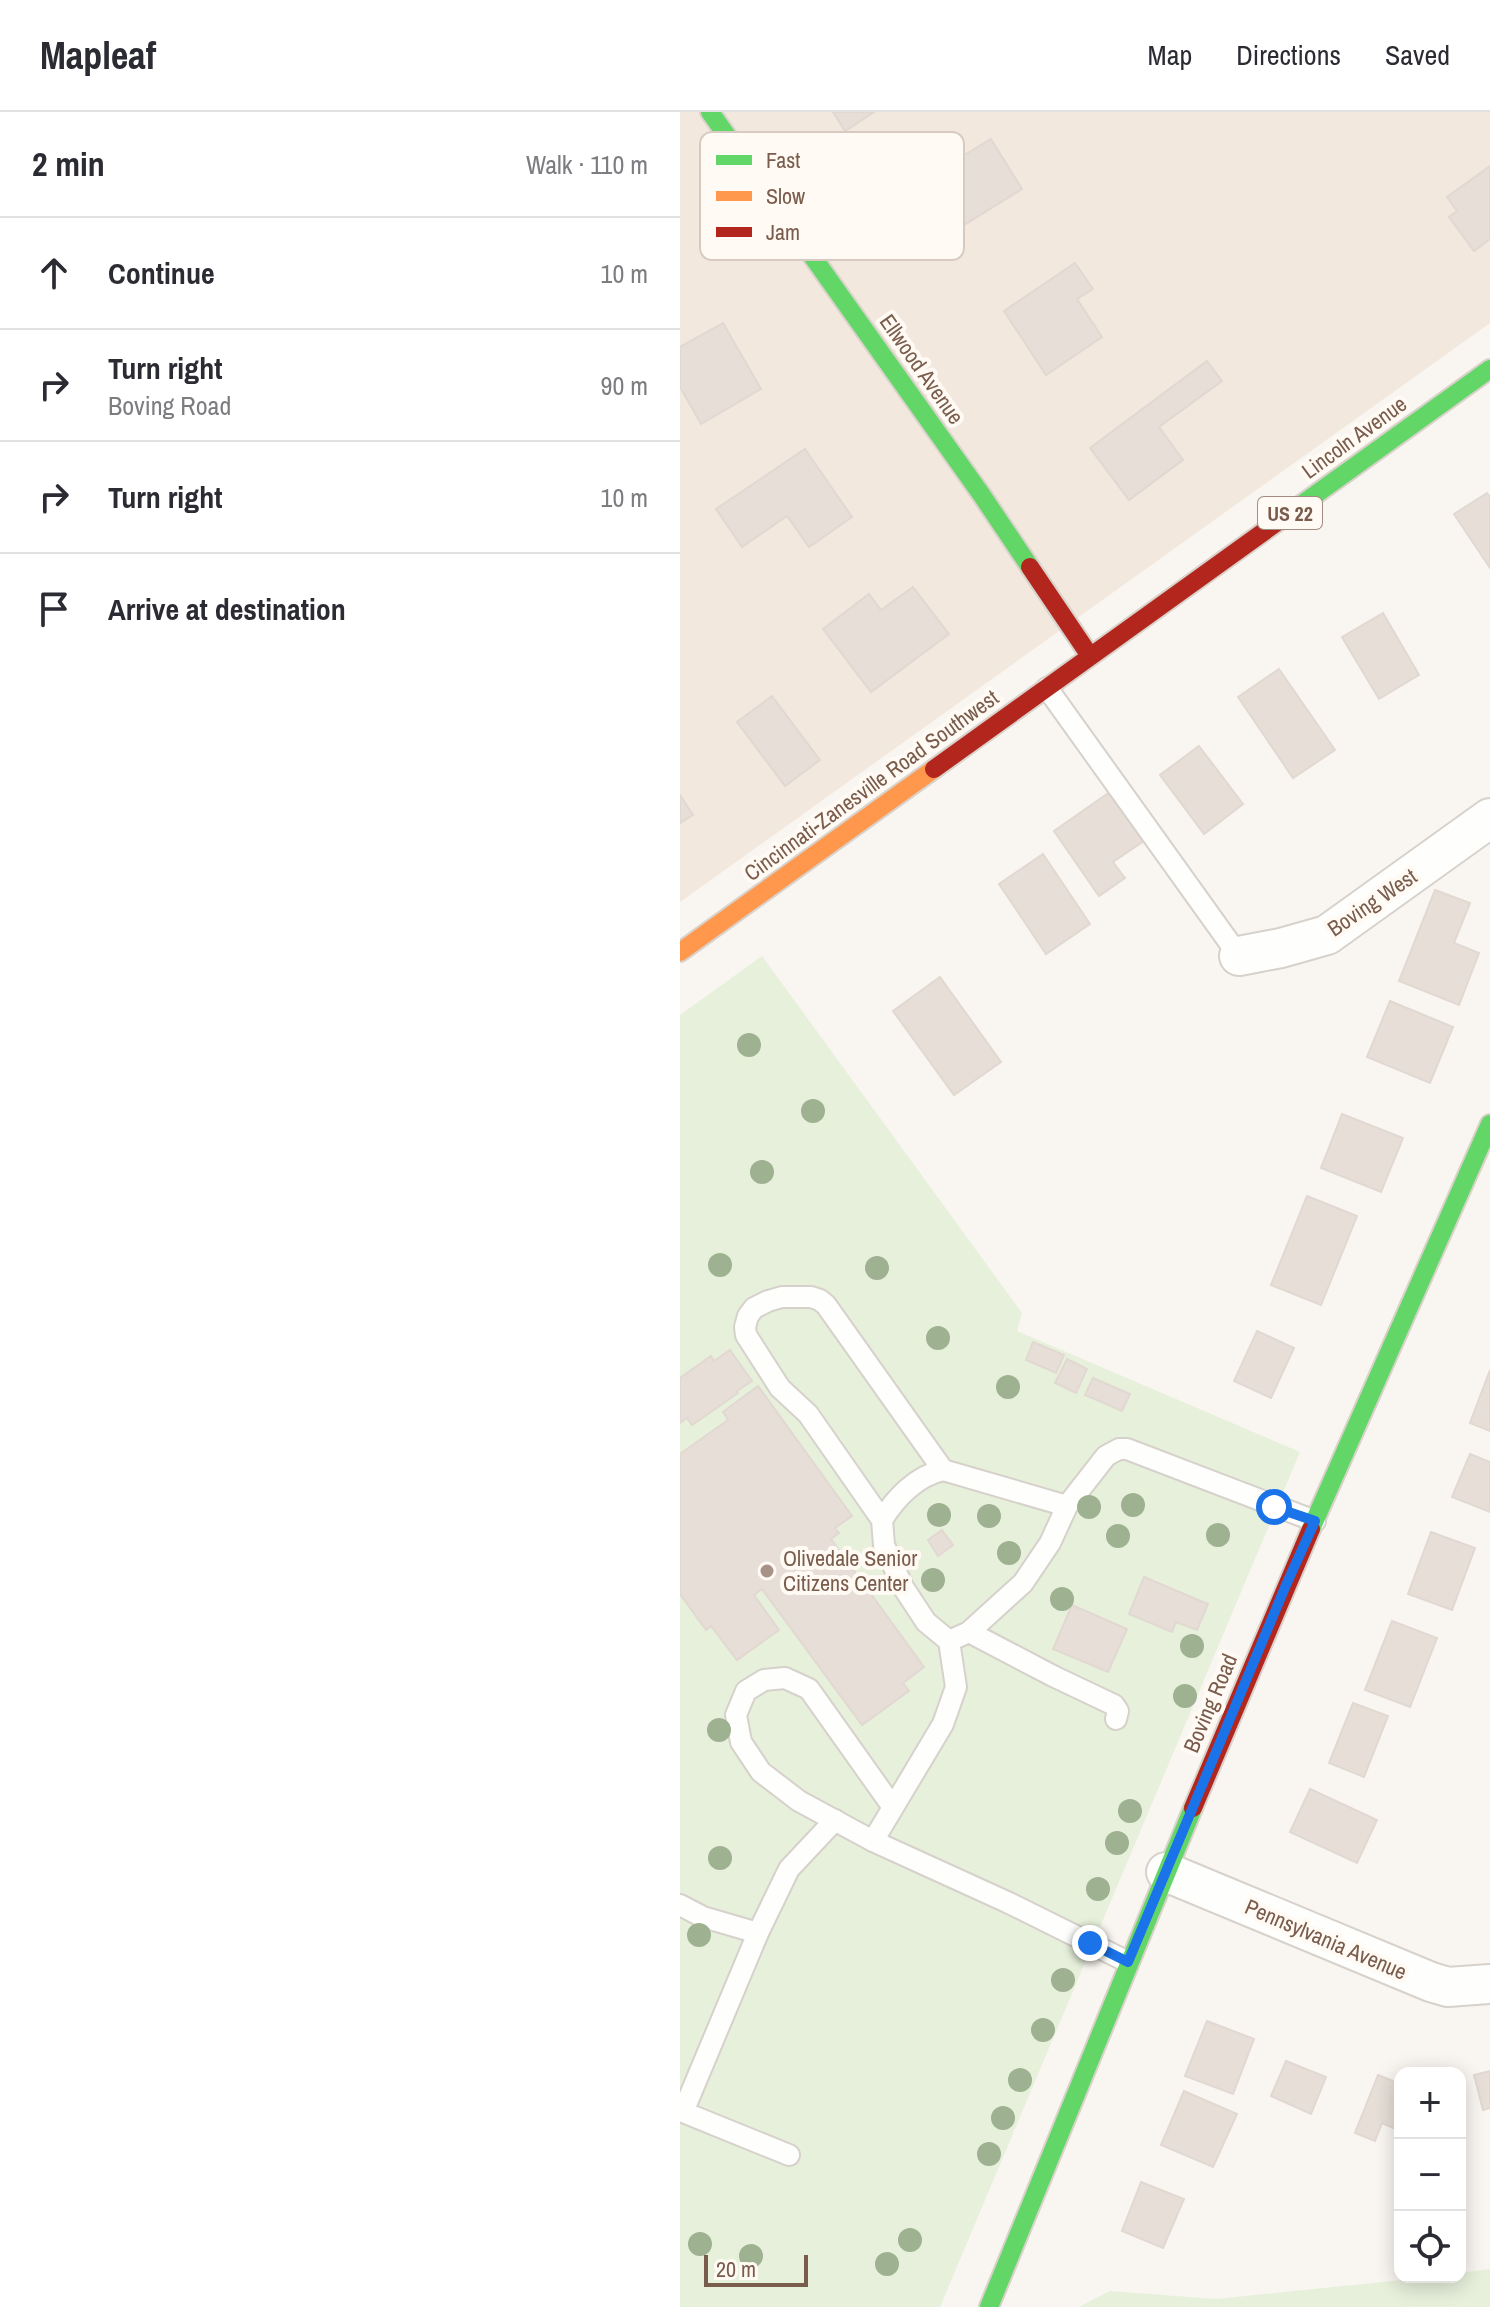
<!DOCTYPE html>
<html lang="en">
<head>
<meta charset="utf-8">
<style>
	:root { --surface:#fff; --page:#f7f7f7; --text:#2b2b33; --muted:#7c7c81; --line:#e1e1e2 }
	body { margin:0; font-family:"Archivo Narrow",sans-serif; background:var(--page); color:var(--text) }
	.controls { position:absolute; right:24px; bottom:24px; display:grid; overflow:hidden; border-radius:16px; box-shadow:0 4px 20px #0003 }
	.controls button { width:72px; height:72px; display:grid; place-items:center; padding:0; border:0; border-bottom:2px solid var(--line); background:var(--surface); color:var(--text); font:40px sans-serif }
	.scale { position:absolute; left:24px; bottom:20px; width:104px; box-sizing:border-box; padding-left:8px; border:4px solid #7a5c4d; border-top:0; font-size:22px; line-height:28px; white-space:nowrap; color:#7a5c4d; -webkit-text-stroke:6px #fffaf3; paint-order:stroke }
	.stop { position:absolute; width:24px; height:24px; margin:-18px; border:6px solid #1a73e8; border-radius:50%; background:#fff }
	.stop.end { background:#1a73e8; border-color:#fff; box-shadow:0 2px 8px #0008 }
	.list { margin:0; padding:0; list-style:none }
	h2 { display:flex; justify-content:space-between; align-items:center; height:104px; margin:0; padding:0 32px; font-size:34px }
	h2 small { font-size:26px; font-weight:400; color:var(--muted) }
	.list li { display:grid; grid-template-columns:52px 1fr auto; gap:24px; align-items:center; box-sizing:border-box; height:112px; padding:0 32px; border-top:2px solid var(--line) }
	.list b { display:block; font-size:30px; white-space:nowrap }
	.list p { margin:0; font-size:26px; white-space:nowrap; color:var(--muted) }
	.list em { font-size:26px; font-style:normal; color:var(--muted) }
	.icon { flex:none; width:44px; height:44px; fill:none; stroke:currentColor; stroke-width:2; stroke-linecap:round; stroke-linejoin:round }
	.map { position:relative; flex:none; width:810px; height:2195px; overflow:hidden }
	header { display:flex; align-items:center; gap:48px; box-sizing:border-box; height:112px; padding:0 40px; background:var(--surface); border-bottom:2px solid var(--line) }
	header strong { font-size:38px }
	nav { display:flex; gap:44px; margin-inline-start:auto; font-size:28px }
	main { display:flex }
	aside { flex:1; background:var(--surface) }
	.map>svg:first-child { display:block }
	.residential { fill:#f2e8de }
	.green { fill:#e7f0db }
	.building { fill:#e6ded7; stroke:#e2d8d2; stroke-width:2 }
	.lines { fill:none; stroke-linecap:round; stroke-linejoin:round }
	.lane-casing { stroke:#d7d1cb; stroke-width:24 }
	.street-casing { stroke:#d7d1cb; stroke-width:42 }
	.fast-casing { stroke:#d9d2cb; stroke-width:22 }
	.slow-casing { stroke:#d9d2cb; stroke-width:22 }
	.jam-casing { stroke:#d9d2cb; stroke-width:22 }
	.lane { stroke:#fefefd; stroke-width:20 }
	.street { stroke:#fefefd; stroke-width:38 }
	.fast { stroke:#63d668; stroke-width:18 }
	.slow { stroke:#ff974d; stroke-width:18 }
	.jam { stroke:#b3261e; stroke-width:18 }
	.tree { fill:#9eb190 }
	.route { stroke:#1a73e8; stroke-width:10 }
	.poi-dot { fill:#a69286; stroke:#fffaf3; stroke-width:3 }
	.labels { text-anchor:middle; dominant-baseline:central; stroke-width:8; stroke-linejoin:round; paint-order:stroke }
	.shield { fill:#fffaf3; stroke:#a28b7f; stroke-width:2 }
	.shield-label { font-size:20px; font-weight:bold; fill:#7a5c4d }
	.street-label { font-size:22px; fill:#7a5c4d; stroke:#fffaf3 }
	.poi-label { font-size:22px; fill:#7a5c4d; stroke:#fffaf3; text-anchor:start }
	.key { fill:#fffaf3; stroke:#d7cbc1; stroke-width:2 }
	.key-label { font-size:22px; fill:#7a5c4d }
</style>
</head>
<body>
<header>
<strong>Mapleaf</strong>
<nav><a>Map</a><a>Directions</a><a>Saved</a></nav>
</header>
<main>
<aside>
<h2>2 min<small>Walk · 110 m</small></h2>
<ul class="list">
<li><svg class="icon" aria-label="ahead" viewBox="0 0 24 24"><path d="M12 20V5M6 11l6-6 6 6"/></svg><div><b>Continue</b></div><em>10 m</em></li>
<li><svg class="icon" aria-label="right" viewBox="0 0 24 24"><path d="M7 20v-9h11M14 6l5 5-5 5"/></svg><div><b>Turn right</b><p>Boving Road</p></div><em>90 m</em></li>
<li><svg class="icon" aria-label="right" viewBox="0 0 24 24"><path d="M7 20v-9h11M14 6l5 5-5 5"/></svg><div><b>Turn right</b></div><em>10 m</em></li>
<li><svg class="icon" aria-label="arrive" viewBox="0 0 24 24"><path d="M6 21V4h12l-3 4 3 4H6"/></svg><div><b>Arrive at destination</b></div></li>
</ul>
</aside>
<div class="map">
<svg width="810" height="2195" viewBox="0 0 810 2195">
	<rect width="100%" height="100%" fill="#f9f5f0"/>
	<polygon class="residential" points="0,0 810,0 810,211 0,790"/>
	<g class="green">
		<polygon points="82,844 342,1201 337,1219 620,1340 260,2195 0,2195 0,903"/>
		<polygon points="810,2157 810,2195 399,2195 430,2179 536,2187 751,2165 780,2165 780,2161"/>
	</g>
	<g class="building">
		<polygon points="153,0 194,0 165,19"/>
		<polygon points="311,27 342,77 242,139 211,87"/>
		<polygon points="810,54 810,127 794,139 769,105 777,99 767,85"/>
		<polygon points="395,151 413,177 397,187 422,225 366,263 324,199"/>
		<polygon points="43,211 81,277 21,312 0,275 0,235"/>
		<polygon points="527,249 542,269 479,315 503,348 449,388 410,336"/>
		<polygon points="125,337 172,405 129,435 107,404 62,435 36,397"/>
		<polygon points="807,381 810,385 810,456 774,402"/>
		<polygon points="233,475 269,522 191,580 143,517 189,482 201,498"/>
		<polygon points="703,501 739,563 699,587 662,525"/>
		<polygon points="599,557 655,638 613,666 558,585"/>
		<polygon points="92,584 140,648 105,674 57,610"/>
		<polygon points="519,634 563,692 524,722 480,663"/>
		<polygon points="430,680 464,729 433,750 445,766 419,784 374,719"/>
		<polygon points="0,683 13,703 0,711"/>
		<polygon points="363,742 410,812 366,842 319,772"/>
		<polygon points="755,778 790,791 774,831 799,841 779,893 719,869"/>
		<polygon points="260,865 321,950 274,983 213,899"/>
		<polygon points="710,889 773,915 750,971 687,945"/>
		<polygon points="662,1002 723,1026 701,1080 641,1056"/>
		<polygon points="627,1084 677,1104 641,1193 591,1173"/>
		<polygon points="577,1219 614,1236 591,1286 554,1269"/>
		<polygon points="353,1230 384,1243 376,1261 346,1248"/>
		<polygon points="50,1238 72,1269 57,1279 58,1281 12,1313 7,1306 0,1311 0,1266 31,1244 34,1249"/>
		<polygon points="387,1247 407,1257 396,1281 375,1271"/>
		<polygon points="810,1258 810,1319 790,1311"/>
		<polygon points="413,1266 450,1282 442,1299 405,1283"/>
		<polygon points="78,1274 172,1404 155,1416 159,1421 151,1427 244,1555 223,1571 229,1579 182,1613 82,1477 74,1483 99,1518 57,1548 31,1514 26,1518 0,1482 0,1342 48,1308 43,1300"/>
		<polygon points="790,1342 810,1350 810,1400 772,1385"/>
		<polygon points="262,1418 273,1433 258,1444 248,1428"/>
		<polygon points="751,1420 795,1436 772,1498 728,1482"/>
		<polygon points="464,1465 528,1492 517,1518 496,1510 492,1520 449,1502"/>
		<polygon points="392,1493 447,1517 428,1560 373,1537"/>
		<polygon points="712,1509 757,1526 730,1595 685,1578"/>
		<polygon points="673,1591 708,1604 684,1665 649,1651"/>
		<polygon points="630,1677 697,1708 677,1751 610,1720"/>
		<polygon points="527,1909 574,1927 553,1982 505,1964"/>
		<polygon points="606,1949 646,1965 631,2002 591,1984"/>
		<polygon points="810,1959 810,1996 803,1998 794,1963"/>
		<polygon points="698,1963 720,1972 720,2019 702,2011 695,2029 675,2021"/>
		<polygon points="504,1979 557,2002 533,2055 481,2033"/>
		<polygon points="461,2070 504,2087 483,2136 442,2119"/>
	</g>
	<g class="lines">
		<g class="lane-casing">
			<g id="lane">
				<polyline points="367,576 559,844"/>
				<path d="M202,1408c14,-23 35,-44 61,-50l124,36"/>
				<polyline points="289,1520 373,1564 434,1593 438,1599 436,1607"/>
				<polyline points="269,1529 289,1520 343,1471 370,1431 387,1394 426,1344 439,1337 447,1337 635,1409"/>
				<polyline points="212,1694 129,1577 105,1566 84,1568 66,1579 56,1603 61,1630 81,1660 119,1689 193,1729 327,1790 448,1850"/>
				<polyline points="193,1729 263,1612 276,1575 269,1529 246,1510 223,1475 204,1433 202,1408 128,1302 100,1276 66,1223 65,1215 68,1204 74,1196 88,1189 102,1185 131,1185 140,1188 146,1193 263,1358"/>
				<polyline points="0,1793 23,1805 78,1821"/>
				<polyline points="109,2043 3,2000 78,1821 109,1757 155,1708"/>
			</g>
		</g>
		<g class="street-casing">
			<g id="street">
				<polyline points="559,844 601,836 647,823 810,706"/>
				<polyline points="486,1760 751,1870 768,1875 810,1872"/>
			</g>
		</g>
		<g class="fast-casing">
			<g id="fast">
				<polyline points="30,0 301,382 350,455"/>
				<polyline points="607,403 810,257"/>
				<polyline points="631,1417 810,1012"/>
				<polyline points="309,2195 513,1696"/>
			</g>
		</g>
		<g class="slow-casing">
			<polyline id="slow" points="0,840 254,657"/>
		</g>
		<g class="jam-casing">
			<g id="jam">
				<polyline points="350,455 410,544"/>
				<polyline points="254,657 607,403"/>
				<polyline points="513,1696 631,1417"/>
			</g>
		</g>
		<use href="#lane" class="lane"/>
		<use href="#street" class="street"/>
		<use href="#fast" class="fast"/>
		<use href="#slow" class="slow"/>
		<use href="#jam" class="jam"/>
	</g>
	<g class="tree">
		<circle cx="69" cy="933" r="12"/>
		<circle cx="133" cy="999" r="12"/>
		<circle cx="82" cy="1060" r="12"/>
		<circle cx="40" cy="1153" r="12"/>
		<circle cx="197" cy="1156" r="12"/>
		<circle cx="258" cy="1226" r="12"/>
		<circle cx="328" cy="1275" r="12"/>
		<circle cx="453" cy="1393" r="12"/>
		<circle cx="409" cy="1395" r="12"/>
		<circle cx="259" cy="1403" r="12"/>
		<circle cx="309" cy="1404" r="12"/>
		<circle cx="538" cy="1423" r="12"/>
		<circle cx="438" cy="1424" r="12"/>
		<circle cx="329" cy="1441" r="12"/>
		<circle cx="253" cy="1468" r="12"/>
		<circle cx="382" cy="1487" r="12"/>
		<circle cx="512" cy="1534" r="12"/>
		<circle cx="505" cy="1584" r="12"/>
		<circle cx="39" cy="1618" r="12"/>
		<circle cx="450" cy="1699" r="12"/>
		<circle cx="437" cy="1731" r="12"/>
		<circle cx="40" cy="1746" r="12"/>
		<circle cx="418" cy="1777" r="12"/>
		<circle cx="19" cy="1823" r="12"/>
		<circle cx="383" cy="1868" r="12"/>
		<circle cx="363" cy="1918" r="12"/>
		<circle cx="340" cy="1968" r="12"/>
		<circle cx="323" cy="2006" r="12"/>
		<circle cx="309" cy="2042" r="12"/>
		<circle cx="230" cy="2128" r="12"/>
		<circle cx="20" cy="2132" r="12"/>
		<circle cx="71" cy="2144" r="12"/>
		<circle cx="207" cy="2152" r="12"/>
	</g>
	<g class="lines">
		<polyline class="route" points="410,1831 448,1850 606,1473 635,1409 594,1395"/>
	</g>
	<circle class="poi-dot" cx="87" cy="1459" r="8"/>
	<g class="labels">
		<rect class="shield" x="578" y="385" width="64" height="32" rx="6"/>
		<g class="shield-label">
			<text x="610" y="401">US 22</text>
		</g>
		<g class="street-label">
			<text transform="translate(242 257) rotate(55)">Ellwood Avenue</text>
			<text transform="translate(674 325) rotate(-36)">Lincoln Avenue</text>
			<text transform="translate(191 673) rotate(-36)">Cincinnati-Zanesville Road Southwest</text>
			<text transform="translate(692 790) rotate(-34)">Boving West</text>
			<text transform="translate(530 1591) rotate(-67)">Boving Road</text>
			<text transform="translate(646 1827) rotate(23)">Pennsylvania Avenue</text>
		</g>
		<g class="poi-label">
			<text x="103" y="1446">Olivedale Senior<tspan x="103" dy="25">Citizens Center</tspan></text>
		</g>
	</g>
	<rect x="20" y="20" width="264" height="128" rx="12" class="key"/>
	<rect x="36" y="43" width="36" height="10" fill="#63d668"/>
	<rect x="36" y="79" width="36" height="10" fill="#ff974d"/>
	<rect x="36" y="115" width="36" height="10" fill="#b3261e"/>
	<g class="key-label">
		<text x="86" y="56">Fast</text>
		<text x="86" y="92">Slow</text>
		<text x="86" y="128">Jam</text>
	</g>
</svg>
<div class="controls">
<button>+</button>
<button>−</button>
<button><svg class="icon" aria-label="locate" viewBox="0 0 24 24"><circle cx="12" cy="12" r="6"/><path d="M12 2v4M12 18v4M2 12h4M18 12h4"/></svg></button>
</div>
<div class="scale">20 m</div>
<div class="stop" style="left:594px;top:1395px"></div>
<div class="stop end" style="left:410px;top:1831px"></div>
</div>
</main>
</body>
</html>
